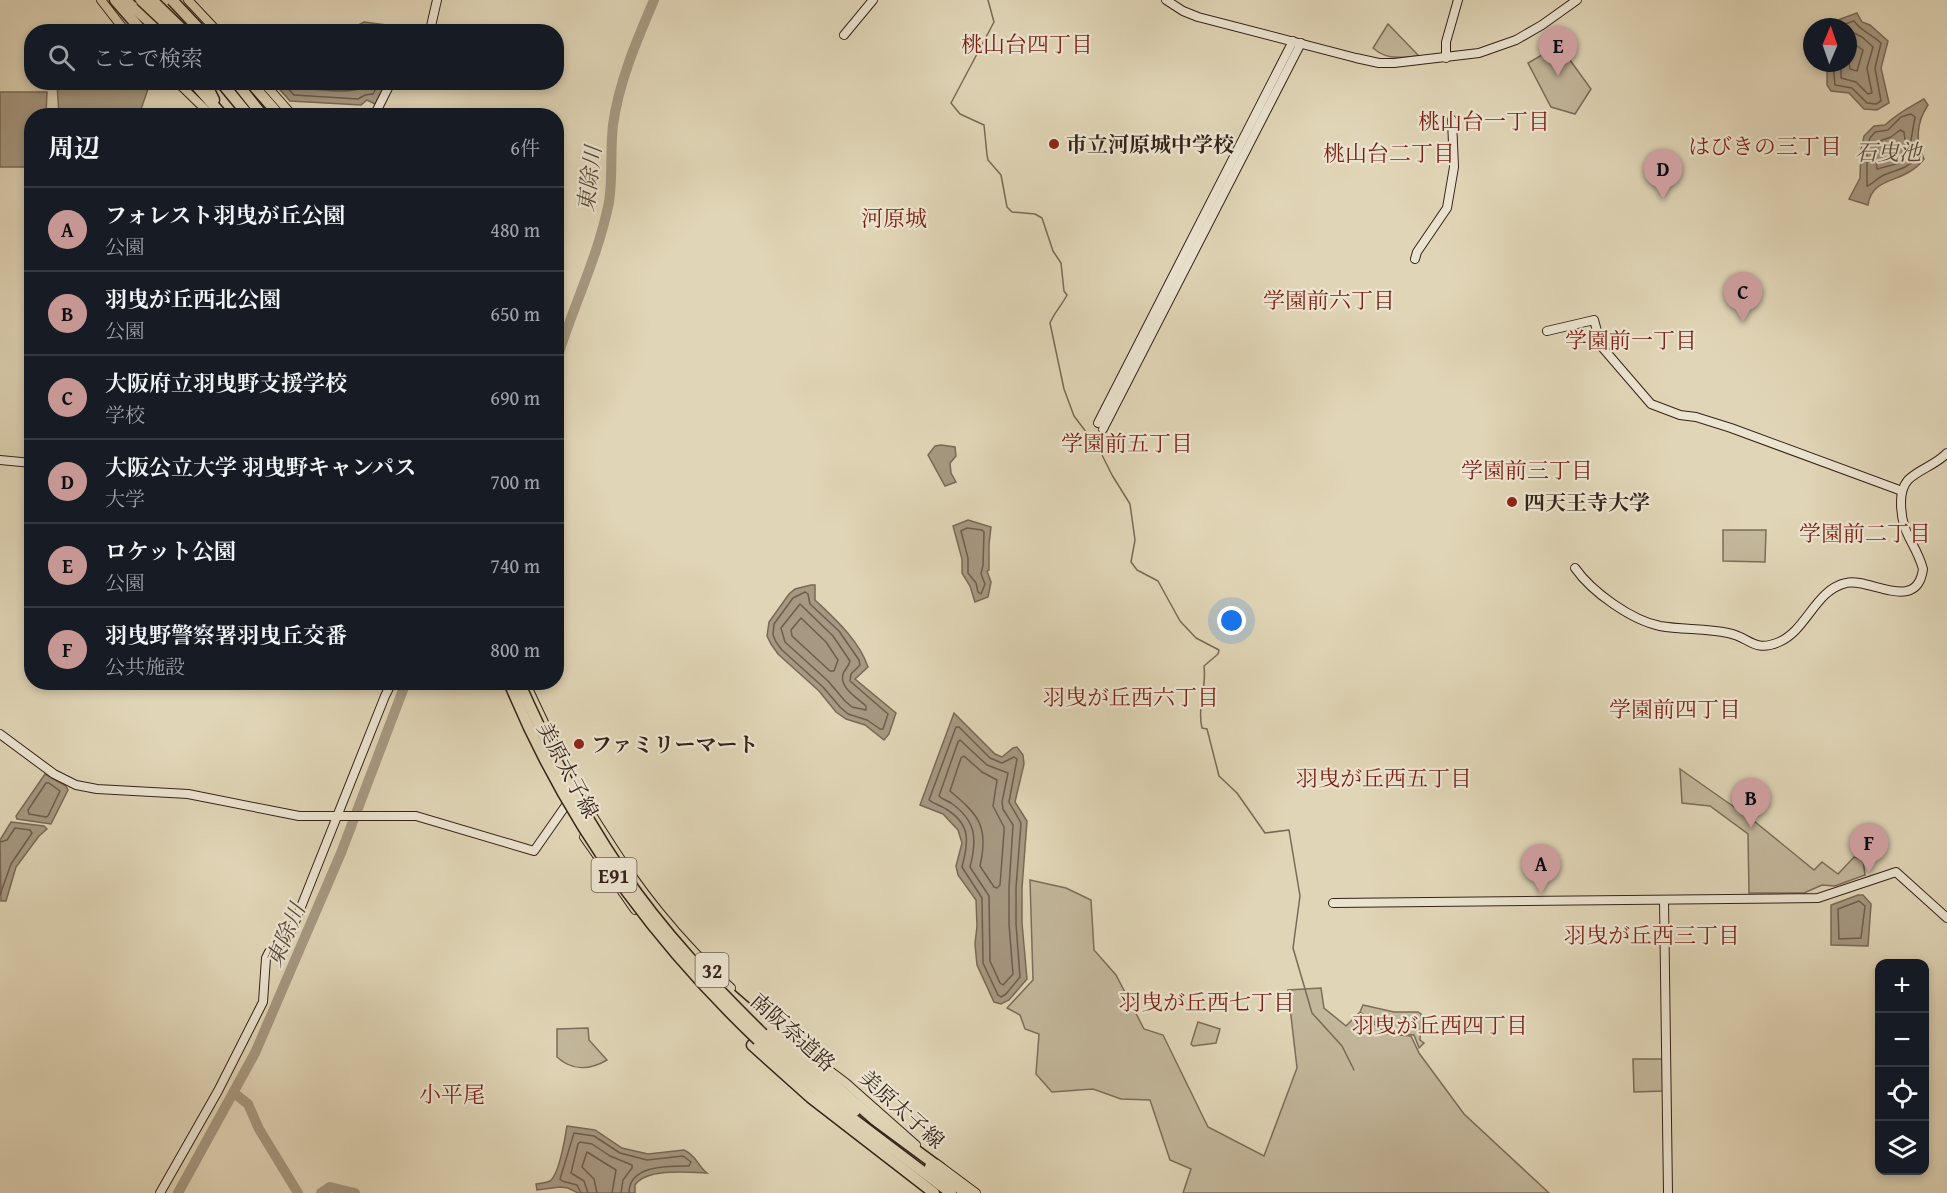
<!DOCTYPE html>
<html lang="ja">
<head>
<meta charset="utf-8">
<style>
	:root { --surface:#171b24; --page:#242831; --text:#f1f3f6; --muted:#9ea1a6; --line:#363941; --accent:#c59692 }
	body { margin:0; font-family:"Gentium Book Plus","Noto Serif JP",serif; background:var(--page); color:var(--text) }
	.controls { position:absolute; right:18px; bottom:18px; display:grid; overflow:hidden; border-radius:12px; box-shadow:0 3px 9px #0003 }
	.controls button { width:54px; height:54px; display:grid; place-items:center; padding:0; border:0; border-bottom:2px solid var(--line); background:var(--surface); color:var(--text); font:30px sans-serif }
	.compass { position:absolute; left:1803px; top:18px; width:54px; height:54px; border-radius:50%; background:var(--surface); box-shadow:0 3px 9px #0003; rotate:2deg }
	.you { position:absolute; left:1232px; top:621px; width:21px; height:21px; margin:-15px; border:4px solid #fff; border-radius:50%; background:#1a73e8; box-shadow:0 0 0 9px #1a73e833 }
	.badge { display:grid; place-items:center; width:39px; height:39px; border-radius:50%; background:var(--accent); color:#111; font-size:20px; font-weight:700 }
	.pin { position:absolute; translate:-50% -50px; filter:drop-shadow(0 2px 3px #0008) }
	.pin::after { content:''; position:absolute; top:32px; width:21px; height:18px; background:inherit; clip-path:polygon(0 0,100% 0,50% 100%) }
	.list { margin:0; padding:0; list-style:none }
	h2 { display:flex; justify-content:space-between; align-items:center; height:78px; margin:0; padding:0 24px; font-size:26px }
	h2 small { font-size:20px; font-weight:400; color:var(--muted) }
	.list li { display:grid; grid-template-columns:39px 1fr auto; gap:18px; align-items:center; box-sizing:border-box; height:84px; padding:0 24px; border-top:2px solid var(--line) }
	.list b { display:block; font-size:22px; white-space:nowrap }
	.list p { margin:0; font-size:20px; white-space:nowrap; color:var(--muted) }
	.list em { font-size:20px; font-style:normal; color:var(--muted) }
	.icon { flex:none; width:33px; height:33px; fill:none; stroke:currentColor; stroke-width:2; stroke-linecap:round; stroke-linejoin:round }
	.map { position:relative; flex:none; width:1947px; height:1193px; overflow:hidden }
	.search { position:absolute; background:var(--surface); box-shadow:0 3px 9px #0003; left:24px; top:24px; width:540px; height:66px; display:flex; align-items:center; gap:15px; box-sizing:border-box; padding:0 21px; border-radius:24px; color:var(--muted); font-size:22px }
	.panel { position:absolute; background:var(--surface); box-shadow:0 3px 9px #0003; left:24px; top:108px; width:540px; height:582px; border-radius:24px }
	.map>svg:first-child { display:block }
	.green { fill:#c3b79b; stroke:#7c6c5a; stroke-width:1.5 }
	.water { fill:#a69881; stroke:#796957; stroke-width:1.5 }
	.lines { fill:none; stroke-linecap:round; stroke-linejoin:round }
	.shore { stroke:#6e5d4d; stroke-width:1.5 }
	.stream { stroke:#796957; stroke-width:1.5 }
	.river { stroke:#a69881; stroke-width:10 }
	.secondary-casing { stroke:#352219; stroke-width:10 }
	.primary-casing { stroke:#352219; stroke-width:10 }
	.highway-casing { stroke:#352219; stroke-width:13 }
	.secondary { stroke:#ebe4d0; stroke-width:8 }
	.primary { stroke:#e0d5b6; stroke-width:8 }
	.highway { stroke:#e0d5b6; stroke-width:10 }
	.highway-bridge-casing { stroke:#352219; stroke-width:13; stroke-linecap:butt }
	.highway-bridge { stroke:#e0d5b6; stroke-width:10 }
	.poi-dot { fill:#8f2418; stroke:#ebe4d0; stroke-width:2 }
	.labels { text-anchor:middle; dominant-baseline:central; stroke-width:4.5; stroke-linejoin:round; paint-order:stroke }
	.shield { fill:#ebe4d0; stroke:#6c5c50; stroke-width:1.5 }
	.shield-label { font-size:20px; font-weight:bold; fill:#352219 }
	.poi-label { font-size:21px; font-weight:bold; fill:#352219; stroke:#ebe4d0; text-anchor:start }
	.street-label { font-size:21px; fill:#352219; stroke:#ebe4d0 }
	.neighbourhood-label { font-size:22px; fill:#7a1f14; stroke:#ebe4d0 }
	.water-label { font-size:22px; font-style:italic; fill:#5d4b3d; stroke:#ebe4d0 }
</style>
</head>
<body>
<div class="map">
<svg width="1947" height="1193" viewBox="0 0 1947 1193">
	<rect width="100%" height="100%" fill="#e0d5b6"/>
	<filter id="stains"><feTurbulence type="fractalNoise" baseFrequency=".00333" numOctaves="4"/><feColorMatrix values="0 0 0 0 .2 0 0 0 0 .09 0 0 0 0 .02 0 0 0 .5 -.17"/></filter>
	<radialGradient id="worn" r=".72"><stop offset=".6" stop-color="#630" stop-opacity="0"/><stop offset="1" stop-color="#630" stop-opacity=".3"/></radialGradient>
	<g class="green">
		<path d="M1388,24l31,32c-19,1 -31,5 -46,-8z"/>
		<polygon points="1559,45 1591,89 1575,114 1551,107 1528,63"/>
		<polygon points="1723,530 1766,530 1765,562 1723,561"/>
		<polygon points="1680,769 1754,821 1814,870 1822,862 1838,874 1854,857 1863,860 1865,875 1835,886 1822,885 1804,893 1749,893 1748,834 1710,806 1682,803"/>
		<polygon points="1030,880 1066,888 1091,900 1094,950 1116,975 1144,1029 1163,1035 1208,1127 1264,1156 1297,1068 1288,990 1321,988 1324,1008 1346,1026 1359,1013 1388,1034 1411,1036 1419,1053 1464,1114 1549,1193 1183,1193 1191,1169 1170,1160 1150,1100 1121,1099 1093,1089 1052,1092 1036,1074 1039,1034 1025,1029 1020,1015 1007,1008 1033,980"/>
		<polygon points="1363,1005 1394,1012 1418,1012 1421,1014 1420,1040 1424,1043 1419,1048 1414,1035 1391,1033 1360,1012"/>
		<polygon points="1198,1022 1220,1029 1216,1043 1193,1046 1191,1044"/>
		<path d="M588,1028l1,12 18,20c-17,10 -35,11 -50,-3v-28z"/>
		<polygon points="1633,1059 1663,1059 1664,1091 1634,1092"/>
	</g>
	<g class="water">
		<polygon points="1857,13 1862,22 1870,25 1888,41 1881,68 1889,103 1877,110 1864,109 1849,93 1831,91 1827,85 1827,63 1848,63 1848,27 1819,27"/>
		<polygon points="364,22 410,28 408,31 342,31 357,28 356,26"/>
		<polygon points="65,82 141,83 148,89 139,115 59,115 57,84"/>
		<polygon points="274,83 386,83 375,104 367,100 361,105 290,101"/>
		<polygon points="0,92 47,92 46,115 32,116 31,167 0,167"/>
		<path d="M1924,99l4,6c-12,18 -13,35 -4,54 -4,5 -9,10 -15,13 -16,10 -38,9 -41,33l-19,-6 11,-21 1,-28 3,-14 10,-10 11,-1c14,-13 22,-16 39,-26z"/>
		<polygon points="941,445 955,447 956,456 950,463 951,473 956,482 945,486 928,455 935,446"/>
		<polygon points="968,520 991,527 989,544 989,570 987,571 991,582 988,597 975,602 970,586 962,573 962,559 953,526"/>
		<path d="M811,585h4v15c20,19 44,40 53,67l-13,12 41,34 -7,21 -5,6 -19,-15 -19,-6 -10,-7 -17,-21 -41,-37 -7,-10 -4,-8 2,-14 20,-28 6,-5z"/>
		<polygon points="954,713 995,754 1002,757 1013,748 1017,747 1023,755 1024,764 1015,802 1027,821 1022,888 1022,923 1027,979 1009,1000 1001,1004 994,1002 977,965 975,944 977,926 976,900 958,875 956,866 962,843 958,830 943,814 920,805"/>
		<polygon points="45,774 66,786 68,790 51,824 17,819 16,816"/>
		<polygon points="11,822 44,826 47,829 39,836 16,867 6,901 1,901 0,840"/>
		<polygon points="1858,895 1863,895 1871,904 1868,946 1831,945 1831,905"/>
		<path d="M567,1126l28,4 27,18 26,6 36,-4c12,5 14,16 23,23 -18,-1 -61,-5 -72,12v8h-57l-10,-5 -8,-1 -23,3 -1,-6c4,-1 10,-1 14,-3 10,-7 15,-44 17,-55z"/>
	</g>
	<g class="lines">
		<g class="shore">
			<polyline points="1848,40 1863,50 1857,71 1850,69 1848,55"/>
			<path d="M1833,63l2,22 17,3 15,15 9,1 5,-3 -6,-33 6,-25c-9,-8 -21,-13 -27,-22l-18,6"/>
			<polyline points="1841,63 1841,78 1856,82 1868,94 1872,93 1867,68 1873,47 1862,37 1848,30"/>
			<polyline points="282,82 294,95 358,99 365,95 373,94 379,82"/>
			<path d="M292,82l5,5c17,2 64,10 74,-5"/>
			<path d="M1911,114l4,3 -4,23 5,19c-10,10 -20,11 -32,16 -7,3 -11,9 -17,11v-36l3,-12 5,-6 13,-2 13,-13z"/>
			<polygon points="1900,130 1904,132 1907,157 1896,164 1877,169 1875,150 1877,142 1891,137"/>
			<polygon points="967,528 982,530 984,532 983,565 981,574 985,584 981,594 978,592 976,583 968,573 968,558 961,531"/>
			<polygon points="805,592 808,594 810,604 839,631 859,660 860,665 851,674 850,681 888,714 883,729 880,729 867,720 848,714 840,707 823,687 782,650 776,642 773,635 774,624 793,598"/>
			<path d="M800,604l33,32 17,25c-1,5 -5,8 -7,13 -4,14 15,24 23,32v4l-14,-3 -7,-6 -17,-20 -43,-39 -4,-14z"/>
			<polygon points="801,618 826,642 838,660 834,671 830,671 792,636 791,630"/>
			<path d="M956,727h3l31,31 12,5 12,-6 3,2 -8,43 12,21 -5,65v36l4,53 -14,17 -5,3 -3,-2 -15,-32 -1,-65 -20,-31c6,-25 10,-42 -16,-58 -6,-4 -12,-5 -17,-9z"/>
			<path d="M960,740l27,25 21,8 -6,29 1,7 10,16 -4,63v36l4,50 -10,11 -3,-2 -10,-22 -1,-65 -19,-29c7,-27 7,-46 -19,-64 -5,-3 -9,-4 -12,-7l19,-54z"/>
			<path d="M964,756l18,16 15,8 -4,26 11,21v5l-4,53 -3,3 -3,-1 -14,-21c9,-39 -1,-51 -30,-75l11,-33z"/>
			<polygon points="46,783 49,783 60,791 48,816 46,817 29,814 28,810"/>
			<polyline points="0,842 7,840 15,828 30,830 32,833 11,864 0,895"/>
			<polygon points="1859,901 1865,906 1861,938 1839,939 1838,909"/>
			<path d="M581,1193l-4,-8 -15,-4 -2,-2 14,-46 20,3 26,17 27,7 36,-4 8,6 -2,4c-21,0 -60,-1 -60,27"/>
			<polyline points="588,1193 584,1181 571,1173 578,1144 580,1142 592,1144 610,1156 632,1165 632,1168 623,1180 621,1193"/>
			<polyline points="597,1193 594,1179 582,1167 587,1152 616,1170 612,1193"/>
		</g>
		<path class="stream" d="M988,0l6,22 -43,81 9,11 24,11 3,30 1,5 13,15 6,32 5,5 23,2 7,4 11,33 8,12 3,28 3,4c-5,10 -13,18 -17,28l14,66 10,27 25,33 13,26 18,29 5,36 -4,22 6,8 21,11 22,40 16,17 23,12 -1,4 -14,12c3,21 -7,41 -2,62l5,1 12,47 18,17 28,40 24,-3 11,66 -7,52 19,65 30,33 12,24"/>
		<g class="river">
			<path d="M556,362c16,-54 42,-104 53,-160 4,-25 1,-52 4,-77 6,-44 24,-85 41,-125"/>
			<polyline points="234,1093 248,1104 259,1129 298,1193"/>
			<polyline points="178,1193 255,1053 341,853 406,682"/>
			<polyline points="321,1193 330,1187 355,1193"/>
		</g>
		<g class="secondary-casing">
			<g id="secondary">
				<polyline points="1166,0 1183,11 1198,17 1356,58 1379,63 1394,63 1479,53 1516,40 1542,25 1577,0"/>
				<polyline points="427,32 431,26 437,0"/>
				<polyline points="844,35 873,0"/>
				<polyline points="1446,58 1446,42 1458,0"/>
				<polyline points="374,116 391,82"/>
				<polyline points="1415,259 1417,252 1447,208 1454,167 1452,120"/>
				<polyline points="1547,331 1594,320 1601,346 1651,404 1680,415 1696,417 1731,428 1902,491"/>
				<polyline points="1098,423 1293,41"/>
				<polyline points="1103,429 1301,43"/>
				<polyline points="0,460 32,463"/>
				<path d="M1575,568c17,24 56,52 85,58 22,4 46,2 68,7 22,4 25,20 51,9 28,-12 36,-52 67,-59 23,-6 71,31 77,-14 -8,-28 -22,-34 -22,-67 0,-8 1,-15 7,-22 11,-11 28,-15 39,-27"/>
				<polyline points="0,734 54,774 76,785 97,789 188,794 299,816 416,816 534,851 571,798"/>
				<polyline points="1664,900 1668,1193"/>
				<polyline points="1333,903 1818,898 1896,872 1947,918"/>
				<polyline points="160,1193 218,1091 263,1002 266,958 269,952 289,937 385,696 392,682"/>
			</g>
		</g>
		<g class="primary-casing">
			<g id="primary">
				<polyline points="101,0 126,32"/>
				<polyline points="188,0 218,32"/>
				<polyline points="177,82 212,116"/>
				<polyline points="263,82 293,116"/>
				<polyline points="525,682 557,750"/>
				<path d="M582,799c25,39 49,79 79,115 21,26 45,51 70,74"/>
				<polyline points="584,837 635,910"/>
				<polyline points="797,1046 846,1083 916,1145"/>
				<polyline points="937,1164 976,1193"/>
			</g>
		</g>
		<g class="highway-casing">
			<g id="highway">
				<polyline points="115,0 143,32"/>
				<polyline points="125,0 161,32"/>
				<polyline points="193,82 223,116"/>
				<polyline points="205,82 214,100"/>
				<polyline points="221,82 249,116"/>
				<polyline points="236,82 263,116"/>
				<polyline points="250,82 280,116"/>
				<polyline points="721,986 875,1120 940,1168"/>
				<polyline points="763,1034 855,1111"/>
				<polyline points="758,1040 832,1103 951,1193"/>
				<polyline points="752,1045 810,1097 934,1193"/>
				<polyline points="930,1167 966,1193"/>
			</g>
		</g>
		<use href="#secondary" class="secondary"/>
		<use href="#primary" class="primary"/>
		<use href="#highway" class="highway"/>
		<g class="highway-bridge-casing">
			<g id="highway-bridge">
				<polyline points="141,0 175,32"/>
				<polyline points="152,0 185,32"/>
				<polyline points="172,0 202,32"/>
				<path d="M509,682c56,137 143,257 249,358"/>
				<path d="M519,682c29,66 62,130 103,190 40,59 90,112 141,162"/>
			</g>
		</g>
		<use href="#highway-bridge" class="highway-bridge"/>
	</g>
	<g class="poi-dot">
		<circle cx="1054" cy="144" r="6"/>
		<circle cx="1512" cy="502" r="6"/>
		<circle cx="579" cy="744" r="6"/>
	</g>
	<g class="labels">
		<g class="shield">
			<rect x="591.5" y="858" width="45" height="34" rx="4.5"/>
			<rect x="695.5" y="953" width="33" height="34" rx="4.5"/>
		</g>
		<g class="shield-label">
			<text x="614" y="875">E91</text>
			<text x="712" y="970">32</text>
		</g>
		<g class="poi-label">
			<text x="1066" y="144">市立河原城中学校</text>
			<text x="1524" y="502">四天王寺大学</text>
			<text x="591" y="744">ファミリーマート</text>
		</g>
		<g class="street-label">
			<text transform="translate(568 770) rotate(62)">美原太子線</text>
			<text transform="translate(793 1032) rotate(42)">南阪奈道路</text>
			<text transform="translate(902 1109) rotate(42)">美原太子線</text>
		</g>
		<g class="neighbourhood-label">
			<text x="1027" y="44">桃山台四丁目</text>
			<text x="1484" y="121">桃山台一丁目</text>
			<text x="1765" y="146">はびきの三丁目</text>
			<text x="1389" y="153">桃山台二丁目</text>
			<text x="894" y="218">河原城</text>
			<text x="1329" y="300">学園前六丁目</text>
			<text x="1631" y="340">学園前一丁目</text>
			<text x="1127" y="443">学園前五丁目</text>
			<text x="1527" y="470">学園前三丁目</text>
			<text x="1865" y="533">学園前二丁目</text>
			<text x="1131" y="697">羽曳が丘西六丁目</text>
			<text x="1675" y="709">学園前四丁目</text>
			<text x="1384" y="778">羽曳が丘西五丁目</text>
			<text x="1652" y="935">羽曳が丘西三丁目</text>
			<text x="1207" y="1002">羽曳が丘西七丁目</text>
			<text x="1440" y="1025">羽曳が丘西四丁目</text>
			<text x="452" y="1094">小平尾</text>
		</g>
		<g class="water-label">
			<text x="1888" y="152">石曳池</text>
			<text transform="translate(589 179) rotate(-83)">東除川</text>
			<text transform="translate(285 935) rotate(-67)">東除川</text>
		</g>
	</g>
	<rect width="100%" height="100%" filter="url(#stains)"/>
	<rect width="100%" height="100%" fill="url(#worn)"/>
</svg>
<div class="controls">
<button>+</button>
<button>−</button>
<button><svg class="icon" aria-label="locate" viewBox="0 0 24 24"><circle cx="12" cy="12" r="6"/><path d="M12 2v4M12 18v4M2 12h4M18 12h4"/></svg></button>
<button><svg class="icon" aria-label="layers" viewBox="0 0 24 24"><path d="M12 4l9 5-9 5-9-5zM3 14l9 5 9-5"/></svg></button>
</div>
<svg class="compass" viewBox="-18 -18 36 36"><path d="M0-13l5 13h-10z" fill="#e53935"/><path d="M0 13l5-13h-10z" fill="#9ea1a6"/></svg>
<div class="you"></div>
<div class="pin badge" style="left:1541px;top:894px">A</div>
<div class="pin badge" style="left:1751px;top:828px">B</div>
<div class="pin badge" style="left:1743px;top:322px">C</div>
<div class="pin badge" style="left:1663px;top:199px">D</div>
<div class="pin badge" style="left:1558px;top:76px">E</div>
<div class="pin badge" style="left:1869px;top:873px">F</div>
<div class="search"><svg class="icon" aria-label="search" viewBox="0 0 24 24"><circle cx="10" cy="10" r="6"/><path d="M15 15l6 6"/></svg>ここで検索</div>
<section class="panel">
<h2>周辺<small>6件</small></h2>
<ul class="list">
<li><span class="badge">A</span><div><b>フォレスト羽曳が丘公園</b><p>公園</p></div><em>480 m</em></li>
<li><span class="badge">B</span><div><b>羽曳が丘西北公園</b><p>公園</p></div><em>650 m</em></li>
<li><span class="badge">C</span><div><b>大阪府立羽曳野支援学校</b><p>学校</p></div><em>690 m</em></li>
<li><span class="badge">D</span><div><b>大阪公立大学 羽曳野キャンパス</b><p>大学</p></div><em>700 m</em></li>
<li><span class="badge">E</span><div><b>ロケット公園</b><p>公園</p></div><em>740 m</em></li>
<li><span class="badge">F</span><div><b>羽曳野警察署羽曳丘交番</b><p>公共施設</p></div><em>800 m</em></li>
</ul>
</section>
</div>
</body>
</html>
